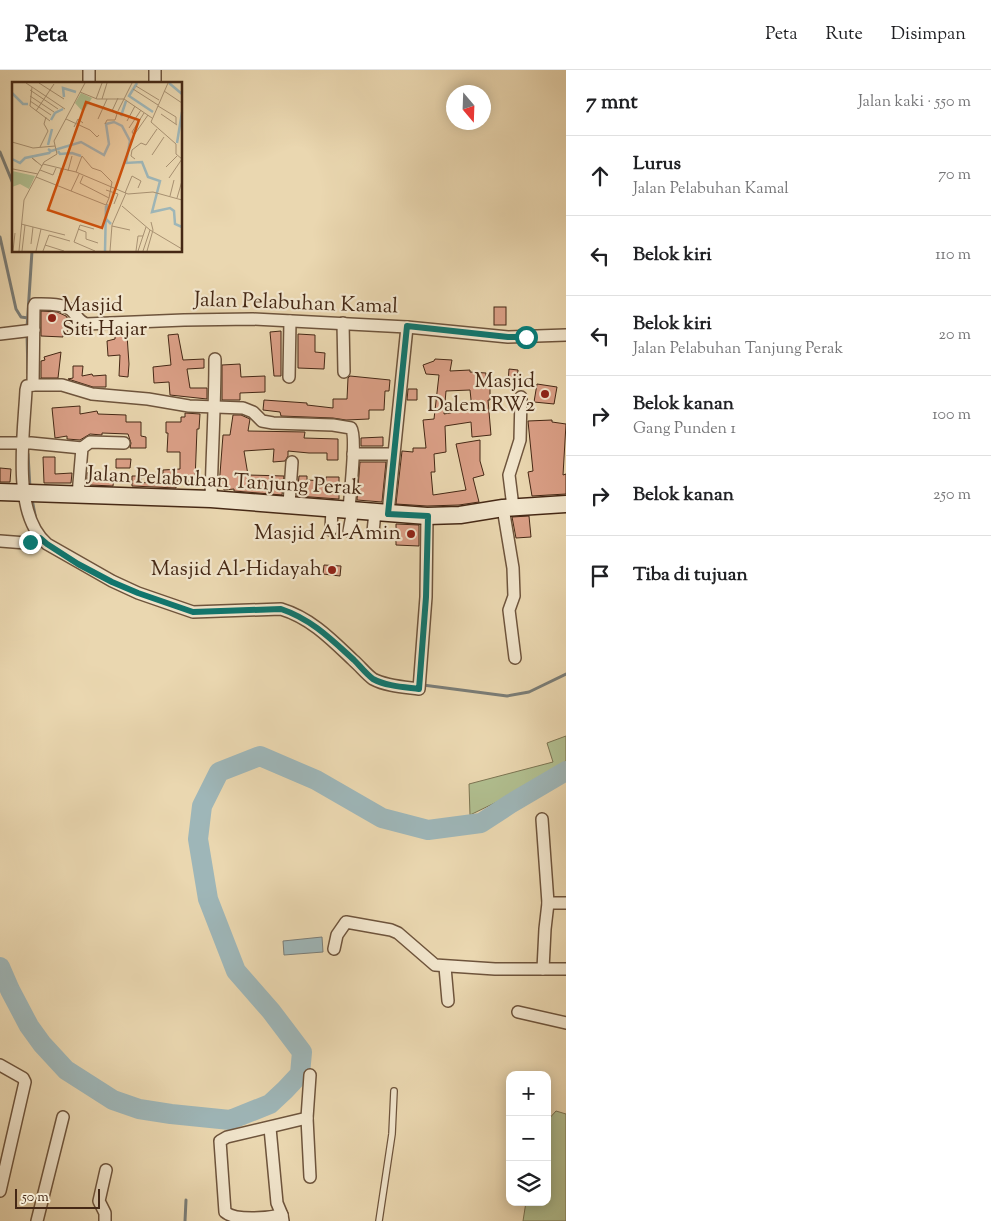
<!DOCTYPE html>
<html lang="id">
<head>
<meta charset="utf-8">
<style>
	:root { --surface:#fff; --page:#f2f2f2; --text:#202124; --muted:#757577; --line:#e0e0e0 }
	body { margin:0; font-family:"Sorts Mill Goudy",serif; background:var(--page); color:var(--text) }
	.controls { position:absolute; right:15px; bottom:15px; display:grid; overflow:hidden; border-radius:10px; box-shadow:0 2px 12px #0003 }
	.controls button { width:45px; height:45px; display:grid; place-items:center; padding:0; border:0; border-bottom:1px solid var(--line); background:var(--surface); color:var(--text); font:25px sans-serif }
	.compass { position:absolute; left:446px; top:15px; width:45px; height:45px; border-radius:50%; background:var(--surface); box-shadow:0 2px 12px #0003; rotate:161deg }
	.scale { position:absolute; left:15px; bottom:12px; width:85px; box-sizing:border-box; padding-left:5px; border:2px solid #452815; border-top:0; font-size:14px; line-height:18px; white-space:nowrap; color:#452815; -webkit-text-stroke:4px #f1e5cc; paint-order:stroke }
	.stop { position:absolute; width:15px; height:15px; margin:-11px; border:4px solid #0f766e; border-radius:50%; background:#fff }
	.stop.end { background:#0f766e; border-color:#fff; box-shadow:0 1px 5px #0008 }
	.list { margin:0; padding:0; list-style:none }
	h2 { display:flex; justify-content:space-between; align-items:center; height:65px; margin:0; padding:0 20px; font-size:21px }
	h2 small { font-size:16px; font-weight:400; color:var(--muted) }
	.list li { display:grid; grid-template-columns:32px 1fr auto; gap:15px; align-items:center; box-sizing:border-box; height:80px; padding:0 20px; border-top:1px solid var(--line) }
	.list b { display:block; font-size:19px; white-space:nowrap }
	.list p { margin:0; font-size:16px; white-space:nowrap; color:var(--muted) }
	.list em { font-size:16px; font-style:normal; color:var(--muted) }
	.icon { flex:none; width:28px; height:28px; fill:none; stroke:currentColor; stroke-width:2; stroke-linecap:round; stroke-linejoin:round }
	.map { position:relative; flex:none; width:566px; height:1151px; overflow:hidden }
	header { display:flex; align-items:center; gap:30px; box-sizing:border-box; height:70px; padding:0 25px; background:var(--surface); border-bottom:1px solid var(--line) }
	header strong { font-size:24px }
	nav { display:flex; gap:28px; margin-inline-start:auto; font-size:18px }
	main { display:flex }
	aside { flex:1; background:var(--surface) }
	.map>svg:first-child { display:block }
	.green { fill:#b1bf90; stroke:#7b7452 }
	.water { fill:#9eb6b8; stroke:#7a7d77 }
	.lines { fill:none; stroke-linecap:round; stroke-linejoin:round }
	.stream { stroke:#7a7d77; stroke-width:3 }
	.river { stroke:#9eb6b8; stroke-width:20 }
	.building { fill:#da9f86; stroke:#452815; fill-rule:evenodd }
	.lane-casing { stroke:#6e543c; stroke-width:8 }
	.street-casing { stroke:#6e543c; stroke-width:14 }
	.secondary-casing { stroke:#452815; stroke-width:19 }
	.lane { stroke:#f1e5cc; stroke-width:5.5 }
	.street { stroke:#f1e5cc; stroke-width:11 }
	.secondary { stroke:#f1e5cc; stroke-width:16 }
	.route { stroke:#0f766e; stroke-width:6 }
	.poi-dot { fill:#8f2418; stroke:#f1e5cc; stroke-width:2 }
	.labels { text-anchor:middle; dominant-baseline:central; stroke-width:4.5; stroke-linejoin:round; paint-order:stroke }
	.street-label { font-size:21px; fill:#452815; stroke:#f1e5cc }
	.poi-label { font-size:21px; fill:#452815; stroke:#f1e5cc; text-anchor:end }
	.inset-river { fill:none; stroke:#9eb6b8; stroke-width:2.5 }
	.inset-road { fill:none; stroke:#a89172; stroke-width:1 }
	.view { fill:#d0520d; fill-opacity:0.15; stroke:#d0520d; stroke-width:2.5 }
	.inset-edge { fill:none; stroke:#452815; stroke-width:2.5 }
</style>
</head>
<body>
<header>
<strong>Peta</strong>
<nav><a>Peta</a><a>Rute</a><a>Disimpan</a></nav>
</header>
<main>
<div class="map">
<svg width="566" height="1151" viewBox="0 0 566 1151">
	<rect width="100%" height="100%" fill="#ead7b0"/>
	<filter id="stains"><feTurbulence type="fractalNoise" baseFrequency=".004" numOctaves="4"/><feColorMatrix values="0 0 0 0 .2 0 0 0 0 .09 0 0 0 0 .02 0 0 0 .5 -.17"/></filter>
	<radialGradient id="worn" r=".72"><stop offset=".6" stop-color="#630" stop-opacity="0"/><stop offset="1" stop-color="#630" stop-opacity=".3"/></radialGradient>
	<g class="green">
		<polygon points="566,666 566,691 511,725 470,745 469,714 553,692 547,673"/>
		<polygon points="556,1041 566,1044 566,1151 523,1151 526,1132 547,1132 547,1051"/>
	</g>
	<polygon class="water" points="322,867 323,882 284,885 283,871"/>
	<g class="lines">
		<g class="stream">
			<polyline points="0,82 14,116"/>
			<polyline points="0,167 16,239 21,247 28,248"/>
			<polyline points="27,258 32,181"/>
			<polyline points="27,264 28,303"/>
			<polyline points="28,384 30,418"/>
			<polyline points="32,429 36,450"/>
			<polyline points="423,615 507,626 529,622 566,604"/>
			<polyline points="185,1151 186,1130"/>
		</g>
		<polyline class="river" points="0,897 10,920 29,956 42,974 66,1000 113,1030 139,1039 171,1044 230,1050 270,1034 285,1020 300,1004 302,982 271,941 236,901 208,829 198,769 202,736 219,702 260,686 316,710 382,748 428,760 481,753 510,734 566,701"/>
	</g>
	<g class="building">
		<rect x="494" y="237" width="12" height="18"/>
		<polygon points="41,241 57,242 66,246 70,252 67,263 63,263 63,267 41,266"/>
		<polygon points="281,261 281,306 274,306 270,262"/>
		<polygon points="178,264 183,290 204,289 204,298 187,299 190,318 207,318 207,329 170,325 169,312 154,313 153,297 171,295 168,265"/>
		<polygon points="298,264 315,265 315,282 325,283 324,299 298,298"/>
		<polygon points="127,265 129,294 128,307 119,306 120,285 108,286 107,271 115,269 115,266"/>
		<polygon points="61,282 58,308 41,308 41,291 45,290 44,287"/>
		<path d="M435,289l17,1 -2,11 20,-1v2l16,1 -1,14h5v13h-2l3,35 -19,2 -1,-15 -26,4 1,26 -12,2 1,18h-4l2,23 33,-5 -10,-46 24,-4v21l4,14 -11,3 6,24 -20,3 -32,1 -31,-2 6,-53 11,1v-4h13l-3,-28 11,-1 5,-44 -13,-1 -3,-9 11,-4zM470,320l2,19 -28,5 2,-23z"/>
		<polygon points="240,294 241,307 265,306 265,322 240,323 240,330 222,330 222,295"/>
		<polygon points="73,296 83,296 82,306 92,304 93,306 106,305 106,317 93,317 68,309 73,308"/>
		<polygon points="509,299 518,300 517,314 508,313"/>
		<polygon points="350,306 390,310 389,321 385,321 384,340 369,340 369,349 346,350 333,348 281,346 280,342 263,340 264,330 307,333 307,335 333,338 333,329 347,329 348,308"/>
		<polygon points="537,314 557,317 554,334 534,332"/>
		<polygon points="408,319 417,319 417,330 407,330"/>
		<polygon points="80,336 80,344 97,341 98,344 126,345 126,352 141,352 141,366 146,367 146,378 130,378 131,373 128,364 102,363 102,365 90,364 80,370 67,369 67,366 55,368 52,338"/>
		<polygon points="185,343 200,344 199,359 197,359 195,411 176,411 176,418 132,416 132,406 141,406 141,413 163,411 163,400 180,399 180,382 167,382 168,363 166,363 166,352 181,352 181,347 185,347"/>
		<polygon points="233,345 241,345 250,349 248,361 305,362 304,368 338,369 338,390 327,390 327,383 309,383 288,381 288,386 285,391 273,392 274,379 244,381 248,405 284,406 282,425 234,421 234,419 224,420 224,417 219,417 223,365 230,365"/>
		<polygon points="552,350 552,352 566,354 563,405 566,404 566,424 532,426 528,402 533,401 528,351"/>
		<polygon points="383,367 383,376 361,376 361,368"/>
		<polygon points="43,387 55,387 55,404 72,403 71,413 44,413"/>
		<polygon points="116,389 131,389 130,398 116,398"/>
		<polygon points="360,392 386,392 382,432 357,430"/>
		<polygon points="0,398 11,399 10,412 0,412"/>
		<polygon points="91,402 91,406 114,406 113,416 90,415 90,412 87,412 87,403"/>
		<polygon points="299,406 307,406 307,410 326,411 326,407 339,407 339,429 297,426"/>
		<polygon points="529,446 531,467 516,468 512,447"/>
		<polygon points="396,454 419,455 419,476 396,475"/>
		<polygon points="324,495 341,496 340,506 323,504"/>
	</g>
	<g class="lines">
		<g class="lane-casing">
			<polyline id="lane" points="379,1151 392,1064 394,1021"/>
		</g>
		<g class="street-casing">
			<g id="street">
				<polyline points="89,0 89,14"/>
				<polyline points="155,0 155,14"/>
				<polyline points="343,253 344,302"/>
				<polyline points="0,264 34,260"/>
				<polyline points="289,307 290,251"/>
				<path d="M33,315h29l30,9 56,5 41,7 54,2 10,4 9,9 11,2 60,2 18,3c6,8 -1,67 -2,81"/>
				<polyline points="0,373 31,373 82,378"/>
				<polyline points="353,384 393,384"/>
				<polyline points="78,425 82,378 90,372 124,373"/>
				<path d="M211,429c1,-47 4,-93 4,-140"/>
				<polyline points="289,434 292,392"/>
				<polyline points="513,437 509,405 520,370 521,327"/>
				<polyline points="503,438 513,498 514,526 509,540 515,588"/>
				<polyline points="388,443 407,257"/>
				<path d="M427,446l-1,81 -7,92c-15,-2 -33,-3 -46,-10 -7,-5 -13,-13 -20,-19 -21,-20 -42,-42 -72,-51l-88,3 -55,-19 -26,-12 -65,-37c-36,-31 -23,-111 -21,-154l1,-4 6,-1 1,-79 1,-2c10,0 28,-1 36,6 6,5 7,11 15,14l98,-4 69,-1 154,8 101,10 58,-2"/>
				<polyline points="331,460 332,439"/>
				<polyline points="349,461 353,440"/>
				<polyline points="373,462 375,442"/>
				<polyline points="0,471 26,473 40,468"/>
				<polyline points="542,749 548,833 545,859 543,899"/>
				<polyline points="548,833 566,833"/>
				<polyline points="334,879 337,865 346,852 391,860 398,863 435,895 495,899 566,899"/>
				<polyline points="445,897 448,931"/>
				<polyline points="518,942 566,953"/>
				<polyline points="0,995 23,1008 25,1012 0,1121"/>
				<polyline points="307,1048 310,1107"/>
				<polyline points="270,1058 277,1133 282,1145"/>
				<polyline points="37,1151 63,1047"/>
				<polyline points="105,1151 105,1143 99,1131 106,1100"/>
				<path d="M283,1151l-1,-6c-14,3 -47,6 -57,-3l-5,-71 7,-4 80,-19 3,-43"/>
			</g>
		</g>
		<g class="secondary-casing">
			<polyline id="secondary" points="0,422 211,429 427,446 460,445 503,438 566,434"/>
		</g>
		<use href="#lane" class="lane"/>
		<use href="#street" class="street"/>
		<use href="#secondary" class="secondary"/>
	</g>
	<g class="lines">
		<path class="route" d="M30,472l10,-4 7,6 31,20 34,18 26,11 55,19 88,-3c30,10 50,30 73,51 6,6 12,14 19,19 13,7 31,8 46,10l7,-92 2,-81 -40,-2 19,-188 101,11h18"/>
	</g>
	<g class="poi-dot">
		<circle cx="52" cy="248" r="5"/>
		<circle cx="545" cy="324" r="5"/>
		<circle cx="411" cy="464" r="5"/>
		<circle cx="332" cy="500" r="5"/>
	</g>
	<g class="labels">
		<g class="street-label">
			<text transform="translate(296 234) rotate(2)">Jalan Pelabuhan Kamal</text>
			<text transform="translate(225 412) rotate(3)">Jalan Pelabuhan Tanjung Perak</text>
		</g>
		<g class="poi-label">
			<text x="62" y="236" text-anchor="start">Masjid<tspan x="62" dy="24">Siti Hajar</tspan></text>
			<text x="535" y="312">Masjid<tspan x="535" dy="24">Dalem RW2</tspan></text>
			<text x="401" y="464">Masjid Al-Amin</text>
			<text x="322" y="500">Masjid Al-Hidayah</text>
		</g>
	</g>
	<g transform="translate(12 12)">
		<rect width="170" height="170" fill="#ead7b0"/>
		<path d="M69,11l11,5 -9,14 -8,-9zM0,89l23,5 -6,13 -9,-5 -8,3z" fill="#b1bf90"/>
		<path class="inset-river" d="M125,1l-8,13 24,16M157,1l13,11M0,11l11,11h5M52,15l-1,-9 13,4M109,34l5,-15M39,38l4,-7 8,-4M165,61l5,-31M36,63l4,-16M39,69l30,-9 23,13 5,-11 -3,-20 8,-2 8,4 8,15 -4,22 16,-1 6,15 12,4 -8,31 18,-4 4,3 1,13 7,3M46,69l2,3 12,-1 9,3M0,77l8,4 5,-5 24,-5 2,-2 -3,-2M95,122l-1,15 5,5M93,169l1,-45"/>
		<path class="inset-road" d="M14,1l39,26M27,1l25,16M156,1l-17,39 25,22v10l6,5M124,4l23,14M20,5l-2,19 20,15M121,7l25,16M18,8l28,19M152,9l18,12M68,10l17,7h27l28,19M18,14l24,16M84,17l6,-16M90,17l5,-16M18,19l21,14M146,24l18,11v7M24,29l18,-27M106,29l14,-28M132,31l-12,19 2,3 14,-20M149,32l16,11M54,37l24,11 7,7 2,-2M86,37l9,-20M115,39l8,-15M93,42l2,-4h8l2,-6 -5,-3 6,-13M62,45l4,-8 5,4M117,46l12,-18M0,60l21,6 22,-2M28,65l8,-16 -4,-7 2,-7M140,73l12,-18M123,77l-4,-3 1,-6 9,-7 5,2 11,-16M25,80l-5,-4 10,8M31,82l33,8 52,22 25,-2 29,8M154,85l11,-11M1,87l25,5M28,88l13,5 3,-7M56,89l4,-15M64,90l6,-16 10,12 9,3 11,11 -3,16 -29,-15 3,-7M24,95l70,28 3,-7M157,96l13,-19M45,103l4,-16M94,108l12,4 -4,10M59,109l8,-17M113,111l7,-17 9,5 -3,7M158,114l4,-16M165,116l5,-17M110,124l28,24 32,19M9,142l44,11M100,144l18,4M66,147l8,3v7l12,4M82,147l-14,-4 -6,17 21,9M19,162l2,-17M33,163l19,6M1,169l2,-18M7,169l5,-51 20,-38 13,-8 -3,-13 31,-58M10,169l3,-26M24,169l5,-22M31,169l6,-16 21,6M98,169l2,-26 14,-32M124,169l2,-15h5M126,169l8,-24M131,169l7,-21M135,169l6,-21 -2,-8"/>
		<path class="view" d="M74,20l53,18 -37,108 -54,-18z"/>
		<rect width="170" height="170" class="inset-edge"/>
	</g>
	<rect width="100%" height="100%" filter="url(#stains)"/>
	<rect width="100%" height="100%" fill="url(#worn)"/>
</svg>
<div class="controls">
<button>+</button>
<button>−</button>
<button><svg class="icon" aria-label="layers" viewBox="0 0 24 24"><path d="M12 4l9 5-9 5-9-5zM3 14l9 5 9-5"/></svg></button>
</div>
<svg class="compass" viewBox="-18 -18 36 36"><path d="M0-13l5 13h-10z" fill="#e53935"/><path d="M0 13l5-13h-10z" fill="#757577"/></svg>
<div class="scale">50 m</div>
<div class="stop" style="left:526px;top:267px"></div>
<div class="stop end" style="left:30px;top:472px"></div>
</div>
<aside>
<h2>7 mnt<small>Jalan kaki · 550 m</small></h2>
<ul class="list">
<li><svg class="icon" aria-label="ahead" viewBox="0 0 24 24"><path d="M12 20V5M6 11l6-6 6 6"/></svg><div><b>Lurus</b><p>Jalan Pelabuhan Kamal</p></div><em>70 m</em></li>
<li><svg class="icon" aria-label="left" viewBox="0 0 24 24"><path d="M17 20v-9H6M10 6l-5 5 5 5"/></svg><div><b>Belok kiri</b></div><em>110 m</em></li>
<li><svg class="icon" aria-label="left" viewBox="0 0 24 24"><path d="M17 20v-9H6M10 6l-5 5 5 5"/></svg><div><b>Belok kiri</b><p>Jalan Pelabuhan Tanjung Perak</p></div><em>20 m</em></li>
<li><svg class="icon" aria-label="right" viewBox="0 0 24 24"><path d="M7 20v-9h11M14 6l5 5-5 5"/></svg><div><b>Belok kanan</b><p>Gang Punden 1</p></div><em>100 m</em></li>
<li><svg class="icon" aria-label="right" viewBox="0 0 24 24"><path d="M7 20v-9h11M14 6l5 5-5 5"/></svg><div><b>Belok kanan</b></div><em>250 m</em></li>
<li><svg class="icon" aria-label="arrive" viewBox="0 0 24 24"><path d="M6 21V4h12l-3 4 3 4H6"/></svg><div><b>Tiba di tujuan</b></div></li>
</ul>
</aside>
</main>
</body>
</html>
